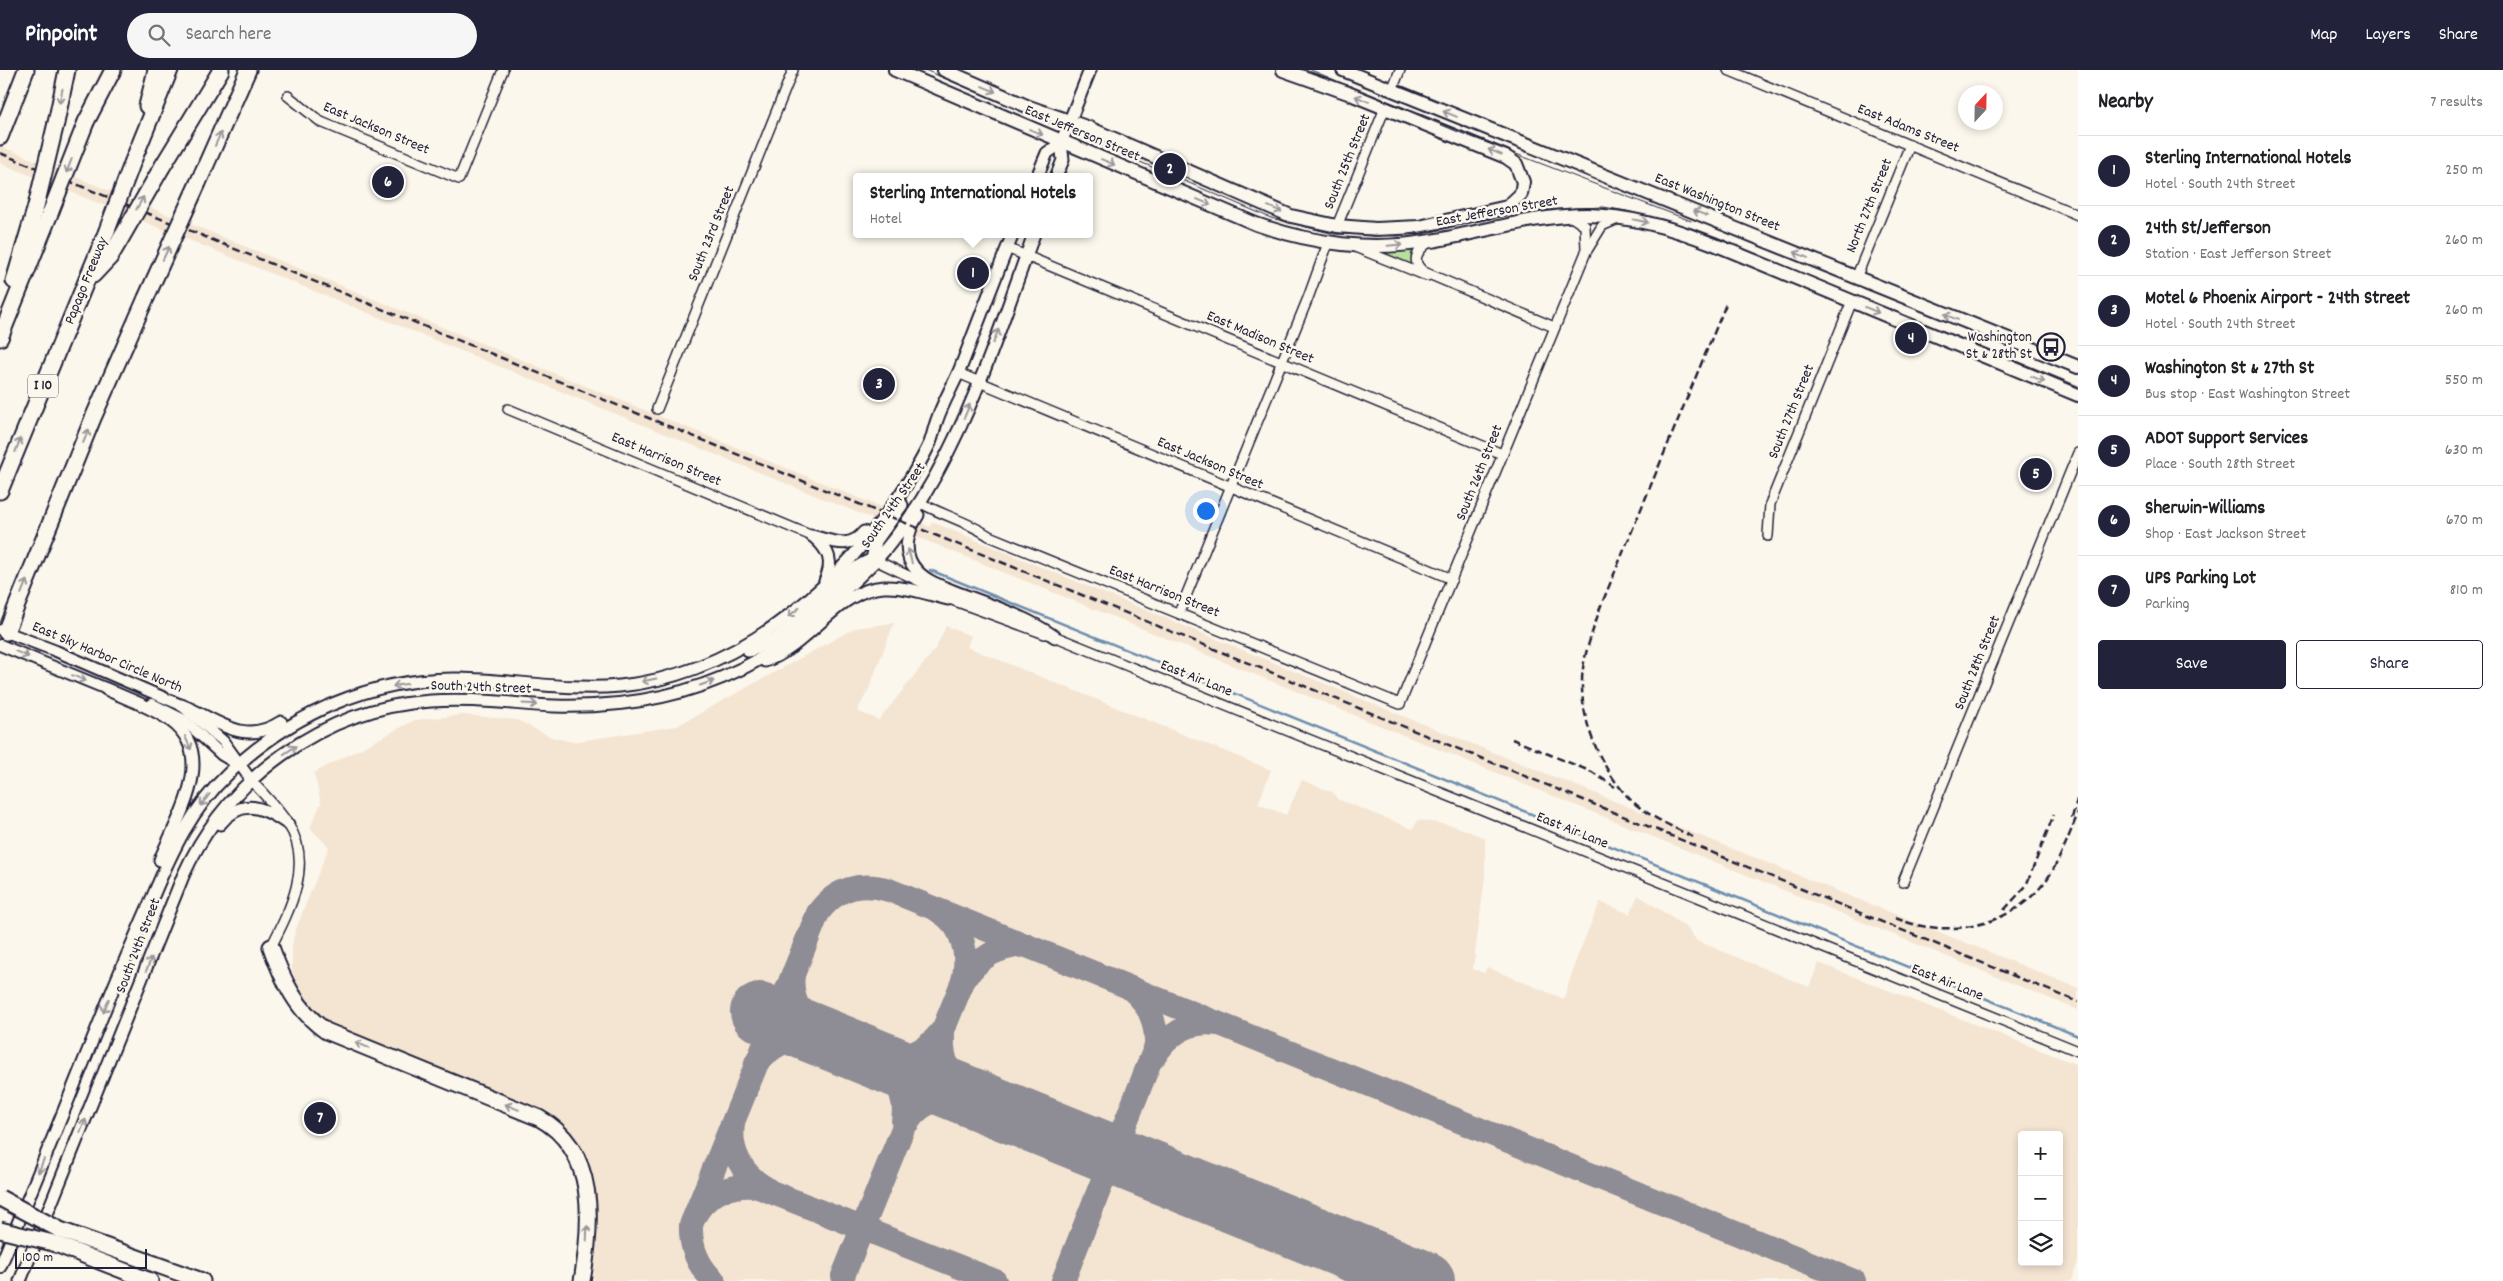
<!DOCTYPE html>
<html lang="en">
<head>
<meta charset="utf-8">
<style>
	:root { --surface:#fff; --page:#f6f6f6; --text:#202124; --muted:#757577; --line:#e0e0e0; --accent:#22223b }
	body { margin:0; font-family:Dekko,sans-serif; background:var(--page); color:var(--text) }
	.controls { position:absolute; right:15px; bottom:15px; display:grid; overflow:hidden; border-radius:5px; box-shadow:0 2px 8px #0003 }
	.controls button { width:45px; height:45px; display:grid; place-items:center; padding:0; border:0; border-bottom:1px solid var(--line); background:var(--surface); color:var(--text); font:25px sans-serif }
	.compass { position:absolute; left:1958px; top:15px; width:45px; height:45px; border-radius:50%; background:var(--surface); box-shadow:0 2px 8px #0003; rotate:22deg }
	.scale { position:absolute; left:15px; bottom:12px; width:132px; box-sizing:border-box; padding-left:5px; border:2px solid #22223b; border-top:0; font-size:14px; line-height:18px; white-space:nowrap; color:#22223b; -webkit-text-stroke:4px #fbf7ec; paint-order:stroke }
	.you { position:absolute; left:1205px; top:440px; width:18px; height:18px; margin:-12px; border:4px solid #fff; border-radius:50%; background:#1a73e8; box-shadow:0 0 0 8px #1a73e833 }
	.badge { display:grid; place-items:center; width:32px; height:32px; border-radius:50%; background:var(--accent); color:#fff; font-size:16px; font-weight:700 }
	.pin { position:absolute; translate:-50% -50%; border:2px solid #fff; box-shadow:0 1px 5px #0006 }
	.popup { position:absolute; left:853px; top:103px; width:240px; height:65px; box-sizing:border-box; display:grid; place-content:center; border-radius:5px; background:var(--surface); filter:drop-shadow(0 1px 4px #0005); font-size:16px; white-space:nowrap; color:var(--muted) }
	.popup b { font-size:19px; color:var(--text) }
	.popup::after { content:''; position:absolute; left:50%; top:100%; margin-left:-10px; border:10px solid transparent; border-top-color:var(--surface) }
	.list { margin:0; padding:0; list-style:none }
	h2 { display:flex; justify-content:space-between; align-items:center; height:65px; margin:0; padding:0 20px; font-size:21px }
	h2 small { font-size:16px; font-weight:400; color:var(--muted) }
	.list li { display:grid; grid-template-columns:32px 1fr auto; gap:15px; align-items:center; box-sizing:border-box; height:70px; padding:0 20px; border-top:1px solid var(--line) }
	.list b { display:block; font-size:19px; white-space:nowrap }
	.list p { margin:0; font-size:16px; white-space:nowrap; color:var(--muted) }
	.list em { font-size:16px; font-style:normal; color:var(--muted) }
	.actions { display:flex; gap:10px; padding:15px 20px }
	.actions a { flex:1; padding:11px 0; border:1px solid var(--accent); border-radius:5px; text-align:center; font-size:18px; color:var(--accent) }
	.actions .main { background:var(--accent); color:#fff }
	.icon { flex:none; width:28px; height:28px; fill:none; stroke:currentColor; stroke-width:2; stroke-linecap:round; stroke-linejoin:round }
	.map { position:relative; flex:none; width:2078px; height:1211px; overflow:hidden }
	header { display:flex; align-items:center; gap:30px; box-sizing:border-box; height:70px; padding:0 25px; background:var(--accent); color:#fff }
	header strong { font-size:24px }
	nav { display:flex; gap:28px; margin-inline-start:auto; font-size:18px }
	.search { width:350px; height:45px; background:var(--page); display:flex; align-items:center; gap:12px; box-sizing:border-box; padding:0 18px; border-radius:28px; color:var(--muted); font-size:19px }
	main { display:flex }
	aside { flex:1; background:var(--surface) }
	.map>svg:first-child { display:block }
	.built { fill:#f4e4d2; fill-rule:evenodd }
	.green { fill:#b9e19d; stroke:#6e826c }
	.lines { fill:none; stroke-linecap:round; stroke-linejoin:round }
	.stream { stroke:#6c8daf; stroke-width:2.5 }
	.taxiway { stroke:#8e8c94; stroke-width:24 }
	.runway { stroke:#8e8c94; stroke-width:60 }
	.minor-casing { stroke:#22223b; stroke-width:12 }
	.tertiary-casing { stroke:#22223b; stroke-width:14 }
	.secondary-casing { stroke:#22223b; stroke-width:15 }
	.primary-casing { stroke:#22223b; stroke-width:16 }
	.motorway-casing { stroke:#22223b; stroke-width:19 }
	.minor { stroke:#fbf7ec; stroke-width:9 }
	.tertiary { stroke:#fbf7ec; stroke-width:10 }
	.secondary { stroke:#fbf7ec; stroke-width:11 }
	.primary { stroke:#fbf7ec; stroke-width:12 }
	.motorway { stroke:#fbf7ec; stroke-width:15 }
	.tram { stroke:#22223b; stroke-width:1 }
	.rail { stroke:#22223b; stroke-width:2.5; stroke-dasharray:8 4; stroke-linecap:butt }
	.motorway-bridge-casing { stroke:#22223b; stroke-width:19; stroke-linecap:butt }
	.motorway-bridge { stroke:#fbf7ec; stroke-width:15 }
	.oneway { stroke:#99979c }
	.labels { text-anchor:middle; dominant-baseline:central; stroke-width:5; stroke-linejoin:round; paint-order:stroke }
	.shield { fill:#fbf7ec; stroke:#636270; stroke-width:1 }
	.shield-label { font-size:14px; font-weight:bold; fill:#22223b }
	.street-label { font-size:15px; fill:#22223b; stroke:#fbf7ec }
	.poi-label { font-size:15px; fill:#22223b; stroke:#fbf7ec; text-anchor:end }
</style>
</head>
<body>
<header>
<strong>Pinpoint</strong>
<div class="search"><svg class="icon" aria-label="search" viewBox="0 0 24 24"><circle cx="10" cy="10" r="6"/><path d="M15 15l6 6"/></svg>Search here</div>
<nav><a>Map</a><a>Layers</a><a>Share</a></nav>
</header>
<main>
<div class="map">
<svg width="2078" height="1211" viewBox="0 0 2078 1211">
	<rect width="100%" height="100%" fill="#fbf7ec"/>
	<filter id="ink" filterUnits="userSpaceOnUse"><feTurbulence type="fractalNoise" baseFrequency=".02" numOctaves="2"/><feDisplacementMap in="SourceGraphic" scale="10" xChannelSelector="R" yChannelSelector="G"/><feConvolveMatrix kernelMatrix="1 2 1 2 8 2 1 2 1" color-interpolation-filters="sRGB"/></filter>
	<g filter="url(#ink)">
		<g class="built">
			<polygon points="0,76 930,457 932,452 1403,646 2078,918 2078,940 0,93"/>
			<path d="M894,553l-26,68 -11,20 22,9 57,-72 10,-22 25,10 -4,11 304,123 -13,34 28,11 16,-35 32,13 3,6 76,30 5,-9 37,6 30,12v39l-12,92 11,4 3,-6 77,32 12,-39 24,-58 30,12 8,-19 49,33 10,13 112,46 10,-24 259,102v197l-7,19h-1477l-1,-97 -3,-16 -9,-20 -18,-23 -28,-18 -197,-79 -24,-16 -15,-19 -7,-24v-23l3,-15 34,-84 -19,-19 11,-25 -7,-30 101,-53 48,-5 54,5 34,17 22,5 104,-16 178,-98zM2022,1065h37v127h-37z"/>
		</g>
		<polygon class="green" points="1411,181 1412,197 1380,183 1381,183"/>
		<g class="lines">
			<polyline class="stream" points="930,500 2078,966"/>
			<g class="taxiway">
				<path d="M793,904c-4,32 16,54 42,68"/>
				<path d="M963,911c17,-25 34,-34 63,-36"/>
				<path d="M943,963c-2,34 9,48 36,67"/>
				<path d="M870,987c22,14 38,36 33,64"/>
				<path d="M870,987c27,4 53,-2 70,-24"/>
				<path d="M1154,987c14,-22 35,-37 62,-33"/>
				<path d="M756,993c24,-25 42,-29 75,-22"/>
				<path d="M908,1052c16,-26 45,-27 72,-21"/>
				<path d="M733,1053c-4,28 9,52 33,65"/>
				<path d="M697,1142c13,-21 36,-28 59,-26l239,95"/>
				<path d="M843,1206l120,-295c6,-25 1,-55 -23,-69"/>
				<path d="M714,1211c-16,-15 -24,-33 -23,-56l127,-312c17,-24 42,-32 71,-23l965,391"/>
				<path d="M1063,1211l93,-235c1,-23 -6,-42 -25,-57"/>
			</g>
			<polyline class="runway" points="760,942 1425,1211"/>
			<g class="minor-casing">
				<g id="minor">
					<polyline points="1728,0 2078,145"/>
					<polyline points="1392,20 1400,0"/>
					<polyline points="288,26 321,52 459,109 503,0"/>
					<polyline points="1570,146 1585,156 1586,179"/>
					<polyline points="1337,156 1385,38"/>
					<path d="M1429,172c-12,9 -19,19 -5,30l130,55"/>
					<polyline points="1355,177 1427,206"/>
					<polyline points="1007,178 1502,384"/>
					<polyline points="1856,208 1910,75"/>
					<polyline points="958,303 1452,509"/>
					<polyline points="508,339 812,466"/>
					<polyline points="657,339 793,0"/>
					<path d="M919,432c22,13 48,19 70,34l411,168 186,-452 16,-26 16,-7"/>
					<polyline points="1768,466 1770,434 1852,231"/>
					<polyline points="875,490 938,520"/>
					<polyline points="944,527 1045,564"/>
					<polyline points="1179,543 1308,228 1328,173"/>
					<polyline points="1049,564 2078,981"/>
					<path d="M251,710c13,15 27,28 37,44 26,39 2,86 -17,123"/>
					<polyline points="1903,812 2078,383"/>
				</g>
			</g>
			<g class="tertiary-casing">
				<g id="tertiary">
					<polyline points="1,560 56,581 181,635 223,671 251,710"/>
					<polyline points="0,575 112,621"/>
					<polyline points="152,634 184,650 222,685 237,694"/>
				</g>
			</g>
			<g class="secondary-casing">
				<g id="secondary">
					<polyline points="1037,107 1047,83 1061,73"/>
					<polyline points="1056,107 1063,90 1061,73 1090,0"/>
					<path d="M918,445c-11,17 -17,39 -1,56 11,12 29,17 44,23 32,12 66,23 94,43"/>
					<path d="M812,466c20,5 38,14 52,-4"/>
					<path d="M814,467c15,13 20,25 11,44"/>
					<polyline points="871,494 876,471 902,435"/>
					<path d="M748,581c24,-5 66,-43 84,-60 13,-12 22,-25 39,-31"/>
					<path d="M765,591c45,-15 72,-72 119,-74 21,-1 44,7 64,12"/>
					<path d="M106,619c21,10 47,18 65,32 48,35 5,99 -11,139"/>
					<path d="M181,635c36,14 61,42 100,17"/>
					<path d="M220,754c22,-27 44,-17 68,0"/>
					<path d="M0,1197c37,-89 73,-179 109,-268 14,-35 29,-69 44,-103 19,-45 39,-88 75,-122 62,-60 145,-97 232,-95 53,1 107,12 160,7 115,-12 209,-90 273,-181 13,-19 27,-41 37,-62 3,-8 4,-15 7,-23 6,-18 16,-34 23,-51 18,-45 34,-90 53,-135"/>
					<path d="M20,1211l163,-405c44,-98 140,-168 248,-175 41,-3 82,3 123,5 65,2 131,-9 189,-38 37,-18 69,-46 98,-74 11,-11 23,-22 34,-33 79,-84 120,-220 159,-327"/>
				</g>
			</g>
			<g class="primary-casing">
				<g id="primary">
					<path d="M895,0l361,154c58,20 114,28 175,17 52,-9 104,-26 157,-26 44,1 85,13 126,29l364,151"/>
					<polyline points="944,0 1029,37 1089,58 1291,146 1337,156 1376,159 1419,157 1507,137 1521,124 1523,112 1516,94 1506,87 1348,23 1283,0"/>
					<polyline points="1343,0 2078,297"/>
				</g>
			</g>
			<g class="motorway-casing">
				<g id="motorway">
					<polyline points="147,36 156,0"/>
					<polyline points="86,52 113,0"/>
					<polyline points="56,53 67,0"/>
					<polyline points="0,67 26,0"/>
					<polyline points="133,91 170,0"/>
					<polyline points="162,97 221,0"/>
					<polyline points="198,113 248,0"/>
					<polyline points="93,205 110,187 120,170"/>
					<polyline points="14,211 36,136"/>
					<polyline points="0,268 51,141"/>
					<polyline points="0,421 106,163"/>
					<polyline points="6,562 93,348 146,228"/>
					<path d="M271,877c11,32 26,64 55,84l213,87c59,32 53,106 43,163"/>
					<polyline points="60,1160 202,1211"/>
					<polyline points="53,1173 150,1211"/>
				</g>
			</g>
			<use href="#minor" class="minor"/>
			<use href="#tertiary" class="tertiary"/>
			<use href="#secondary" class="secondary"/>
			<use href="#primary" class="primary"/>
			<use href="#motorway" class="motorway"/>
			<g class="tram">
				<polyline points="925,0 1271,148 1334,164 1399,166 1539,140 1603,137 1627,141 1678,154 1741,178 2078,316"/>
				<polyline points="1311,0 1456,61 1691,151"/>
			</g>
			<g class="rail">
				<polyline points="0,83 2078,932"/>
				<polyline points="1512,669 1592,702 1615,717"/>
				<polyline points="2072,748 2078,726"/>
				<path d="M1693,767c-22,-11 -48,-22 -65,-40 -27,-29 -47,-74 -46,-115 0,-25 11,-50 18,-74l126,-304"/>
				<polyline points="2004,840 2026,816 2054,744"/>
				<path d="M1895,848c11,4 22,8 34,9 50,7 102,-15 126,-61 9,-17 16,-35 23,-53"/>
			</g>
			<g class="motorway-bridge-casing">
				<g id="motorway-bridge">
					<polyline points="36,136 56,53"/>
					<polyline points="51,141 86,52"/>
					<polyline points="106,163 133,91"/>
					<polyline points="120,170 162,97"/>
					<polyline points="146,228 198,113"/>
					<polyline points="0,1128 60,1160"/>
					<polyline points="0,1160 53,1173"/>
				</g>
			</g>
			<use href="#motorway-bridge" class="motorway-bridge"/>
		</g>
		<defs><path id="oneway-shaft" d="M-6 0H5M1.5-3L5.5 0L1.5 3" fill="none" stroke-width="1.6" stroke-linecap="round" stroke-linejoin="round" transform="scale(1.25)"/></defs>
		<g class="oneway">
			<use href="#oneway-shaft" transform="translate(989 19) rotate(23)"/>
			<use href="#oneway-shaft" transform="translate(61 26) rotate(102)"/>
			<use href="#oneway-shaft" transform="translate(1362 29) rotate(-158)"/>
			<use href="#oneway-shaft" transform="translate(1450 44) rotate(-158)"/>
			<use href="#oneway-shaft" transform="translate(1036 62) rotate(23)"/>
			<use href="#oneway-shaft" transform="translate(218 69) rotate(-66)"/>
			<use href="#oneway-shaft" transform="translate(1495 82) rotate(-158)"/>
			<use href="#oneway-shaft" transform="translate(1108 92) rotate(23)"/>
			<use href="#oneway-shaft" transform="translate(69 96) rotate(111)"/>
			<use href="#oneway-shaft" transform="translate(1204 132) rotate(23)"/>
			<use href="#oneway-shaft" transform="translate(140 133) rotate(-60)"/>
			<use href="#oneway-shaft" transform="translate(1275 139) rotate(22)"/>
			<use href="#oneway-shaft" transform="translate(1700 143) rotate(-158)"/>
			<use href="#oneway-shaft" transform="translate(1641 151) rotate(11)"/>
			<use href="#oneway-shaft" transform="translate(1395 175) rotate(-5)"/>
			<use href="#oneway-shaft" transform="translate(166 183) rotate(-65)"/>
			<use href="#oneway-shaft" transform="translate(1801 185) rotate(-157)"/>
			<use href="#oneway-shaft" transform="translate(1872 240) rotate(23)"/>
			<use href="#oneway-shaft" transform="translate(1951 247) rotate(-157)"/>
			<use href="#oneway-shaft" transform="translate(996 266) rotate(-69)"/>
			<use href="#oneway-shaft" transform="translate(2038 309) rotate(22)"/>
			<use href="#oneway-shaft" transform="translate(967 341) rotate(-67)"/>
			<use href="#oneway-shaft" transform="translate(86 366) rotate(-68)"/>
			<use href="#oneway-shaft" transform="translate(18 375) rotate(-69)"/>
			<use href="#oneway-shaft" transform="translate(910 486) rotate(-105)"/>
			<use href="#oneway-shaft" transform="translate(24 517) rotate(-68)"/>
			<use href="#oneway-shaft" transform="translate(794 542) rotate(142)"/>
			<use href="#oneway-shaft" transform="translate(22 584) rotate(22)"/>
			<use href="#oneway-shaft" transform="translate(79 608) rotate(22)"/>
			<use href="#oneway-shaft" transform="translate(649 610) rotate(169)"/>
			<use href="#oneway-shaft" transform="translate(707 613) rotate(-19)"/>
			<use href="#oneway-shaft" transform="translate(400 615) rotate(170)"/>
			<use href="#oneway-shaft" transform="translate(530 634) rotate(3)"/>
			<use href="#oneway-shaft" transform="translate(188 673) rotate(66)"/>
			<use href="#oneway-shaft" transform="translate(290 680) rotate(-34)"/>
			<use href="#oneway-shaft" transform="translate(205 730) rotate(128)"/>
			<use href="#oneway-shaft" transform="translate(149 894) rotate(-67)"/>
			<use href="#oneway-shaft" transform="translate(106 936) rotate(112)"/>
			<use href="#oneway-shaft" transform="translate(362 975) rotate(-158)"/>
			<use href="#oneway-shaft" transform="translate(512 1037) rotate(-158)"/>
			<use href="#oneway-shaft" transform="translate(83 1056) rotate(-68)"/>
			<use href="#oneway-shaft" transform="translate(41 1096) rotate(112)"/>
			<use href="#oneway-shaft" transform="translate(587 1163) rotate(-88)"/>
		</g>
	</g>
	<defs>
		<g id="bus-ring" transform="scale(1.4375)"><circle r="9.5" fill="#fbf7ec" stroke="#22223b" stroke-width="1.5"/><path d="M-5-6H5V4H4V6H2V4H-2V6H-4V4H-5ZM-3.5-4V0h7V-4ZM-3.5 1.2v1.5H-2V1.2ZM2 1.2v1.5H3.5V1.2Z" fill="#22223b"/></g>
	</defs>
	<g fill-rule="evenodd">
		<use href="#bus-ring" x="2051" y="277"/>
	</g>
	<g class="labels">
		<rect class="shield" x="28" y="304.5" width="30" height="23" rx="4"/>
		<g class="shield-label">
			<text x="43" y="316">I 10</text>
		</g>
		<g class="street-label">
			<text transform="translate(376 59) rotate(23)">East Jackson Street</text>
			<text transform="translate(1908 59) rotate(22)">East Adams Street</text>
			<text transform="translate(1082 64) rotate(23)">East Jefferson Street</text>
			<text transform="translate(1348 92) rotate(-68)">South 25th Street</text>
			<text transform="translate(1717 133) rotate(22)">East Washington Street</text>
			<text transform="translate(1870 136) rotate(-68)">North 27th Street</text>
			<text transform="translate(1497 142) rotate(-10)">East Jefferson Street</text>
			<text transform="translate(712 164) rotate(-68)">South 23rd Street</text>
			<text transform="translate(87 211) rotate(-68)">Papago Freeway</text>
			<text transform="translate(1260 268) rotate(23)">East Madison Street</text>
			<text transform="translate(1792 342) rotate(-68)">South 27th Street</text>
			<text transform="translate(666 390) rotate(23)">East Harrison Street</text>
			<text transform="translate(1210 394) rotate(23)">East Jackson Street</text>
			<text transform="translate(1480 403) rotate(-68)">South 26th Street</text>
			<text transform="translate(894 436) rotate(-55)">South 24th Street</text>
			<text transform="translate(1164 522) rotate(22)">East Harrison Street</text>
			<text transform="translate(107 588) rotate(23)">East Sky Harbor Circle North</text>
			<text transform="translate(1978 593) rotate(-68)">South 28th Street</text>
			<text transform="translate(1196 609) rotate(22)">East Air Lane</text>
			<text transform="translate(481 618) rotate(2)">South 24th Street</text>
			<text transform="translate(1572 761) rotate(22)">East Air Lane</text>
			<text transform="translate(139 876) rotate(-69)">South 24th Street</text>
			<text transform="translate(1947 913) rotate(22)">East Air Lane</text>
		</g>
		<g class="poi-label">
			<text x="2032" y="268">Washington<tspan x="2032" dy="17">St &amp; 28th St</tspan></text>
		</g>
	</g>
</svg>
<div class="controls">
<button>+</button>
<button>−</button>
<button><svg class="icon" aria-label="layers" viewBox="0 0 24 24"><path d="M12 4l9 5-9 5-9-5zM3 14l9 5 9-5"/></svg></button>
</div>
<svg class="compass" viewBox="-18 -18 36 36"><path d="M0-13l5 13h-10z" fill="#e53935"/><path d="M0 13l5-13h-10z" fill="#757577"/></svg>
<div class="scale">100 m</div>
<div class="you"></div>
<div class="pin badge" style="left:973px;top:203px">1</div>
<div class="popup"><b>Sterling International Hotels</b>Hotel</div>
<div class="pin badge" style="left:1170px;top:99px">2</div>
<div class="pin badge" style="left:879px;top:314px">3</div>
<div class="pin badge" style="left:1911px;top:268px">4</div>
<div class="pin badge" style="left:2036px;top:404px">5</div>
<div class="pin badge" style="left:388px;top:112px">6</div>
<div class="pin badge" style="left:320px;top:1048px">7</div>
</div>
<aside>
<h2>Nearby<small>7 results</small></h2>
<ul class="list">
<li><span class="badge">1</span><div><b>Sterling International Hotels</b><p>Hotel · South 24th Street</p></div><em>250 m</em></li>
<li><span class="badge">2</span><div><b>24th St/Jefferson</b><p>Station · East Jefferson Street</p></div><em>260 m</em></li>
<li><span class="badge">3</span><div><b>Motel 6 Phoenix Airport - 24th Street</b><p>Hotel · South 24th Street</p></div><em>260 m</em></li>
<li><span class="badge">4</span><div><b>Washington St &amp; 27th St</b><p>Bus stop · East Washington Street</p></div><em>550 m</em></li>
<li><span class="badge">5</span><div><b>ADOT Support Services</b><p>Place · South 28th Street</p></div><em>630 m</em></li>
<li><span class="badge">6</span><div><b>Sherwin-Williams</b><p>Shop · East Jackson Street</p></div><em>670 m</em></li>
<li><span class="badge">7</span><div><b>UPS Parking Lot</b><p>Parking</p></div><em>810 m</em></li>
</ul>
<div class="actions"><a class="main">Save</a><a>Share</a></div>
</aside>
</main>
</body>
</html>
